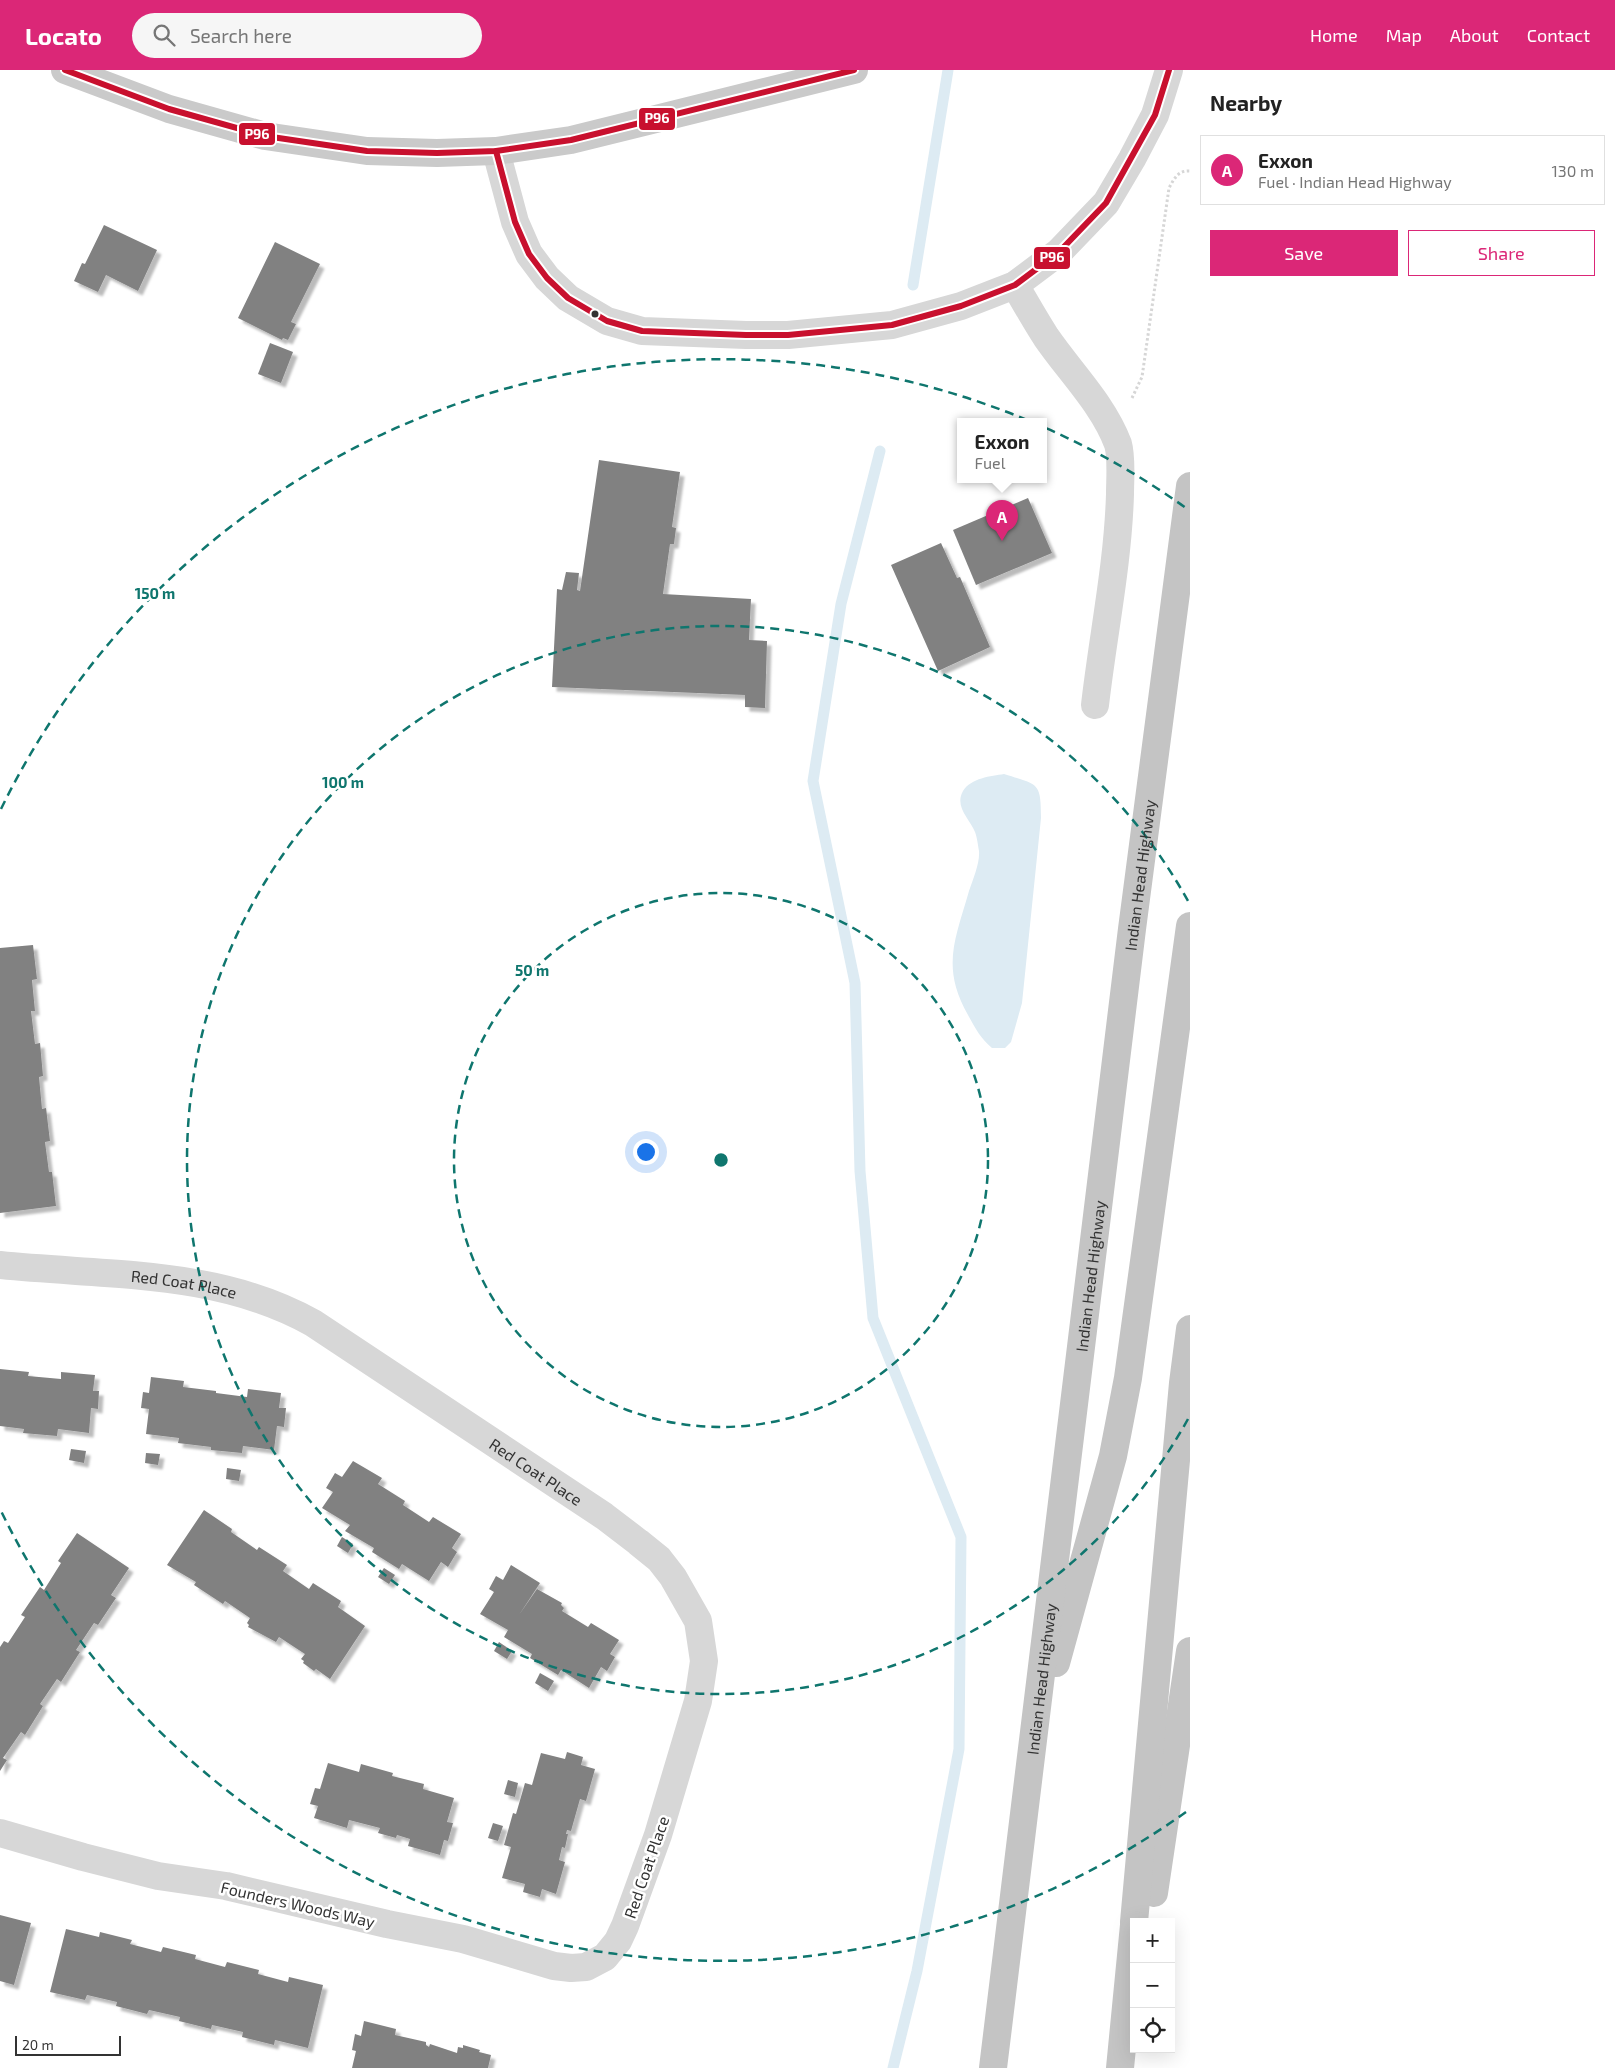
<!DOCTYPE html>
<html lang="en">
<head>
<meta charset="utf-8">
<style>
	:root { --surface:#fff; --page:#f6f6f6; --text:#222; --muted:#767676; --line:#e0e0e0; --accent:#db2777 }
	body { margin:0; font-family:"Exo 2",sans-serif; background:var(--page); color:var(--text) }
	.controls { position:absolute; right:15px; bottom:15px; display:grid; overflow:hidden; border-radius:0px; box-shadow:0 5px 20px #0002 }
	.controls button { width:45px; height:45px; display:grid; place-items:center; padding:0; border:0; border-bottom:1px solid var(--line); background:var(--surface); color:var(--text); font:25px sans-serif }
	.scale { position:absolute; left:15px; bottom:12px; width:106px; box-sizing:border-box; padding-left:5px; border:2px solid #333; border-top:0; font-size:14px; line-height:18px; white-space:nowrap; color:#333; -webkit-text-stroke:4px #fff; paint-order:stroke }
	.you { position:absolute; left:645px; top:1081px; width:18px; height:18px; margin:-12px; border:4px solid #fff; border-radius:50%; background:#1a73e8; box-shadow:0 0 0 8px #1a73e833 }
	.badge { display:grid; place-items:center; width:32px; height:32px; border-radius:50%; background:var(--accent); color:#fff; font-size:16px; font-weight:700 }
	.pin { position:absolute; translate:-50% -41px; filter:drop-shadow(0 1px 2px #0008) }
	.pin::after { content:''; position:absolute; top:26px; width:18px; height:15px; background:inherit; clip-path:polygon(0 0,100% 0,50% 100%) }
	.popup { position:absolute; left:957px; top:348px; width:90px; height:65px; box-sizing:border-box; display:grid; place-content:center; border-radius:0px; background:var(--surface); filter:drop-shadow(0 1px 4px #0005); font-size:16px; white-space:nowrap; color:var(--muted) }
	.popup b { font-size:19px; color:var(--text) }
	.popup::after { content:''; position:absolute; left:50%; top:100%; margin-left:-10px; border:10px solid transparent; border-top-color:var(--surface) }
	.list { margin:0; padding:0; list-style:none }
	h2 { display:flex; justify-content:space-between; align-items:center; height:65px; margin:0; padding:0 20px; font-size:21px }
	h2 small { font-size:16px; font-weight:400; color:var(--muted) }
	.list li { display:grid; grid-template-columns:32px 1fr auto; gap:15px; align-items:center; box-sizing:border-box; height:70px; margin:0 10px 10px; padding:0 10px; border:1px solid var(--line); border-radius:0px }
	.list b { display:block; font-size:19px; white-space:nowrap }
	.list p { margin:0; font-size:16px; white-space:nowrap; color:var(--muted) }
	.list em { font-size:16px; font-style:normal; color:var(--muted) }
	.actions { display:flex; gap:10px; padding:15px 20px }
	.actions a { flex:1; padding:11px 0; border:1px solid var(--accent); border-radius:0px; text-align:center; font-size:18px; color:var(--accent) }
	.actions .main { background:var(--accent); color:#fff }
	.icon { flex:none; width:28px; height:28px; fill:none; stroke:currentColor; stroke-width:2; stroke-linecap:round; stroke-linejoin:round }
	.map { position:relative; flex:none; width:1190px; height:1998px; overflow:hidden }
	header { display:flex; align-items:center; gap:30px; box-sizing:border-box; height:70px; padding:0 25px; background:var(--accent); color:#fff }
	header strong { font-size:24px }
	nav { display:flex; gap:28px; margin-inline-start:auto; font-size:18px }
	.search { width:350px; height:45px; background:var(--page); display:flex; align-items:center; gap:12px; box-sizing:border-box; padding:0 18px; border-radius:28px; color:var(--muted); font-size:19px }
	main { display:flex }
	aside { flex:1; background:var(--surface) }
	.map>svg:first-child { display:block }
	.water { fill:#ddebf3 }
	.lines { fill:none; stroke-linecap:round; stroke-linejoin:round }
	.stream { stroke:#ddebf3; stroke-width:11 }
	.building { fill:#818181; filter:url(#shadow) }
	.path { stroke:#d6d6d6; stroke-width:3; stroke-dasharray:2.5 2.5; stroke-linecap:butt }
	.minor { stroke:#d7d7d7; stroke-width:28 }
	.major { stroke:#cacaca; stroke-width:28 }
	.highway { stroke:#c4c4c4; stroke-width:28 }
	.bus-1-casing { stroke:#fff; stroke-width:10 }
	.bus-1 { stroke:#c8102e; stroke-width:6 }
	.ring { fill:none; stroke:#0f766e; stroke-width:2.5; stroke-dasharray:9 6 }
	.bus-dot { fill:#333; stroke:#fff; stroke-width:2 }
	.labels { text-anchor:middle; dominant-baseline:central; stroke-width:5; stroke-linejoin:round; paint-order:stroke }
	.street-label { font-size:16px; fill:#333; stroke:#fff }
	.centre { fill:#0f766e; stroke:#fff; stroke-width:2.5 }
	.ring-label { font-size:15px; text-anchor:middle; font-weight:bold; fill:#0f766e; stroke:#fff; stroke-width:5; stroke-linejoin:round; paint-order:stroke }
	.line-badge { stroke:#fff; stroke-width:2 }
	.badge-label { font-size:14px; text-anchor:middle; font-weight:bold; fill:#fff }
</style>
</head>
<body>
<header>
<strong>Locato</strong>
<div class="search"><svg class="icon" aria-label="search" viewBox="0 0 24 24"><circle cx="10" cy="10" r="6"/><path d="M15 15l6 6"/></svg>Search here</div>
<nav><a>Home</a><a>Map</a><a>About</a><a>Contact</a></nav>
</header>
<main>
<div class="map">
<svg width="1190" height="1998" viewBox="0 0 1190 1998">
	<defs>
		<filter id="shadow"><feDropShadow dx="4.5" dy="4.5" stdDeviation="1" flood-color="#0004"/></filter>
	</defs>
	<rect width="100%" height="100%" fill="#fff"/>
	<path class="water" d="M1004,704c34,11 37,7 37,44l-19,185 -11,39 -6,6h-13c-11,-9 -17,-20 -24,-33 -27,-48 -13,-75 1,-124 4,-12 11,-28 10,-40 -1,-6 -2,-14 -4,-19 -5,-13 -21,-25 -12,-41 8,-13 28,-15 41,-17z"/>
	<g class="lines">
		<g class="stream">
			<polyline points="913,215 948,0"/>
			<polyline points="880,381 841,534 813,711 855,913 860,1101 873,1248 961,1467 959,1679 917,1901 893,1998"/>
		</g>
	</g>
	<g class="building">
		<polygon points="104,155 157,180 138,221 106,205 98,222 74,211 82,193 85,194"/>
		<polygon points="275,172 320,194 291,252 296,254 288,270 283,268 282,270 238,248"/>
		<polygon points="270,273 293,282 281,313 258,304"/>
		<polygon points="599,390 680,402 672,457 676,458 674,474 670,474 663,524 751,529 749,570 767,571 765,638 745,637 745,625 552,617 557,519 562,520 566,502 579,503 577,520 580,521"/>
		<polygon points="1028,428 1052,483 976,515 953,460"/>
		<polygon points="941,473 957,508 960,507 990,577 938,601 891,495"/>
		<polygon points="33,875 37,909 32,910 35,941 31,941 35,974 40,973 43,1006 39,1007 42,1039 46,1038 50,1071 45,1072 49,1102 52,1102 56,1136 0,1143 0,878"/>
		<polygon points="0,1299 29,1302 28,1306 61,1309 61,1302 95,1305 93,1321 99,1321 98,1339 91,1338 89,1363 58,1359 57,1366 23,1363 24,1359 0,1356"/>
		<polygon points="151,1307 184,1311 183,1317 216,1321 216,1323 247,1327 248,1319 281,1323 279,1338 286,1338 284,1357 277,1356 274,1380 243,1376 242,1383 211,1380 211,1377 178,1373 179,1368 146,1364 149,1339 141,1338 143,1322 149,1323"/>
		<polygon points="71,1379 86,1381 84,1393 69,1390"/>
		<polygon points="146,1383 160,1384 158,1395 145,1393"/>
		<polygon points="353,1391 382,1408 378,1414 405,1431 403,1435 429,1452 433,1447 461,1464 452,1478 457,1482 448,1497 441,1492 429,1511 402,1494 399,1499 372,1482 374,1478 345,1461 350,1455 322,1438 333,1422 326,1418 335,1403 342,1407"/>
		<polygon points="227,1398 241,1400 239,1411 226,1409"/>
		<polygon points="204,1440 232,1459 231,1462 257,1480 259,1477 287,1495 283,1501 309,1519 313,1513 341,1531 338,1537 365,1556 330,1609 316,1599 314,1601 303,1593 304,1591 301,1589 305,1584 279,1567 276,1572 248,1557 249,1555 247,1553 250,1548 225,1531 223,1534 194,1515 196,1512 167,1495"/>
		<polygon points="77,1463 129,1498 111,1525 116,1528 98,1555 94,1553 76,1580 80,1582 61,1612 57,1609 40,1634 43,1636 25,1665 21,1662 3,1688 7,1690 0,1701 0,1577 4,1571 8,1573 25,1547 21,1545 40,1517 44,1520 61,1493 58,1491"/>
		<polygon points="342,1467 353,1474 348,1483 337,1476"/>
		<polygon points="511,1495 540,1513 519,1545 537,1519 562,1533 561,1535 564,1538 562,1541 588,1557 591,1553 619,1570 610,1584 615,1587 607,1601 601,1597 589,1618 561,1600 558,1605 530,1588 532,1584 504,1567 508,1560 480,1544 494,1522 489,1519 496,1506 503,1510"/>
		<polygon points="384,1498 395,1505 389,1514 378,1507"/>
		<polygon points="499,1572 512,1581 507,1589 494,1581"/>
		<polygon points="540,1603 554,1611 548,1621 535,1613"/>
		<polygon points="567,1682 583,1687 581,1695 595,1699 586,1731 580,1729 571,1761 567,1760 566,1764 568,1764 565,1778 562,1777 559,1790 565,1792 556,1824 542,1819 540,1827 523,1822 525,1814 502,1808 511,1777 504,1775 513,1743 516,1744 525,1713 532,1715 541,1683 565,1689"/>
		<polygon points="328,1693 359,1702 361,1694 393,1703 392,1706 424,1714 423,1719 454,1728 447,1752 453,1753 448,1771 444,1770 440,1785 408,1776 410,1769 397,1765 396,1768 378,1763 380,1758 349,1750 347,1758 314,1748 318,1736 310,1734 315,1718 320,1719"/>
		<polygon points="508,1710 518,1713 515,1727 504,1724"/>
		<polygon points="493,1753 503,1756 498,1771 488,1768"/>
		<polygon points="0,1845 31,1853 14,1915 0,1911"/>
		<polygon points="66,1859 99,1867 100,1862 132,1870 130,1874 161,1882 163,1877 196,1885 195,1889 225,1897 227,1892 259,1900 258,1904 288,1912 289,1907 323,1915 308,1978 275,1970 274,1975 242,1967 243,1962 212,1955 211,1959 179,1951 180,1947 149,1940 147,1944 116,1936 117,1932 87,1925 85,1930 50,1922"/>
		<polygon points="364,1951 396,1959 395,1965 426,1972 426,1975 429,1977 430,1974 457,1983 458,1977 463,1978 463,1975 480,1980 479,1982 491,1985 488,1998 352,1998 356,1981 352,1980 355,1964 361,1966"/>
	</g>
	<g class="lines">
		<path class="path" d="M1132,328l10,-21 27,-189c5,-9 9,-18 21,-17"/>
		<g class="minor">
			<polyline points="496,81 515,152 529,184 547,208 568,228 607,251 642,261 746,265 788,265 892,255 961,236 1015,215 1059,182 1106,133 1132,89 1155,45 1169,0"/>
			<path d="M1015,215c10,17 20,35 31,52 24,35 57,67 72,107 4,14 2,35 2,50 -2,70 -17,141 -25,211"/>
			<path id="s1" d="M0,1195c106,11 217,4 313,58l291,193 34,26 21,17 14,18 25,44 6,40 -6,40 -40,134 -33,91 -7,15 -13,16 -19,10 -15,1 -17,-2 -91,-27 -76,-15 -161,-38 -68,-10 -75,-19 -83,-24"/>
		</g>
		<polyline class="major" points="65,0 169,39 265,66 367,81 437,83 496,81 571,70 854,0"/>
		<g class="highway">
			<polyline points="1056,1593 1113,1386 1128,1308 1190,856"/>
			<polyline points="1154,1823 1190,1581"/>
			<polyline points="1134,1852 1183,1313 1190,1259"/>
			<path id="s2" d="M993,1998l139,-1139 58,-443"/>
			<polyline points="1120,1998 1134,1855"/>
		</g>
		<g class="bus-1-casing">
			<g id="bus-1">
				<polyline points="65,0 169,39 265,66 367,81 437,83 496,81 571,70 854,0"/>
				<polyline points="496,81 515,152 529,184 547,208 568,228 607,251 642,261 746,265 788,265 892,255 961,236 1015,215 1059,182 1106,133 1155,45 1169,0"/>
			</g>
		</g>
		<use href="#bus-1" class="bus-1"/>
	</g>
	<g class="ring">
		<circle cx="721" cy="1090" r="267"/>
		<path d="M1188 1349A534 534 0 1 1 1188 831"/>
		<path d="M1186 1742A801 801 0 0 1 1 1441M1 739A801 801 0 0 1 1186 438"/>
	</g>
	<circle class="bus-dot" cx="595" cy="244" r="4.5"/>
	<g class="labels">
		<g class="street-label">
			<text stroke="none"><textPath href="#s2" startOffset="1202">Indian Head Highway</textPath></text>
			<text stroke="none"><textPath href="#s2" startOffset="798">Indian Head Highway</textPath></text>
			<text stroke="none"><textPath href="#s1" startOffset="185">Red Coat Place</textPath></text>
			<text stroke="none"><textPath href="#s1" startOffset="589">Red Coat Place</textPath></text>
			<text stroke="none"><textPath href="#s2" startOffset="392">Indian Head Highway</textPath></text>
			<text transform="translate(646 1797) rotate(-71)">Red Coat Place</text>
			<text transform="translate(298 1834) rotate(13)">Founders Woods Way</text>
		</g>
	</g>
	<circle cx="721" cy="1090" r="8" class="centre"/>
	<g class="ring-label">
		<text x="155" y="529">150 m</text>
		<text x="343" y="718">100 m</text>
		<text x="532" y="906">50 m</text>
	</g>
	<g class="line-badge">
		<rect x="638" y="37" width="38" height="24" rx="5" fill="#c8102e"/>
		<rect x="238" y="52" width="38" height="24" rx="5" fill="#c8102e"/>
		<rect x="1033" y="176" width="38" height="24" rx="5" fill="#c8102e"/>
	</g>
	<g class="badge-label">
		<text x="657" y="53">P96</text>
		<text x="257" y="69">P96</text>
		<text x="1052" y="192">P96</text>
	</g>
</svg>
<div class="controls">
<button>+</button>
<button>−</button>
<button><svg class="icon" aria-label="locate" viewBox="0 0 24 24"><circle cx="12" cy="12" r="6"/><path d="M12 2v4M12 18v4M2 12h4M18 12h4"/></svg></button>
</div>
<div class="scale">20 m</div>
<div class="you"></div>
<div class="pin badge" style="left:1002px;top:471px">A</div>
<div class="popup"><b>Exxon</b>Fuel</div>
</div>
<aside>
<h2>Nearby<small></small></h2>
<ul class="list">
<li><span class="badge">A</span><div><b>Exxon</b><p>Fuel · Indian Head Highway</p></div><em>130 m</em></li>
</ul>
<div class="actions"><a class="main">Save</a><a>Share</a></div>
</aside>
</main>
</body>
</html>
